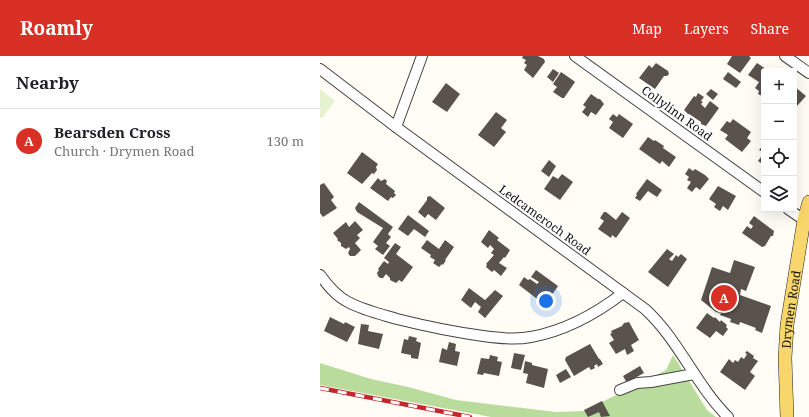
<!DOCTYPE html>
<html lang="en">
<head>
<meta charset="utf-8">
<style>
	:root { --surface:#fff; --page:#f6f6f6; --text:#202124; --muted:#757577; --line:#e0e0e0; --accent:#d93025 }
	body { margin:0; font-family:"Noto Serif",serif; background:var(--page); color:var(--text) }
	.controls { position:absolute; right:12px; top:12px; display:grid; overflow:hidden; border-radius:4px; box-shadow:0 4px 16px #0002 }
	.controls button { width:36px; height:36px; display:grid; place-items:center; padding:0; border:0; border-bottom:1px solid var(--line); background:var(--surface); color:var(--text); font:20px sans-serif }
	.you { position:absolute; left:226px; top:245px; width:14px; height:14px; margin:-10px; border:3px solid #fff; border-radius:50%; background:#1a73e8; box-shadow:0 0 0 6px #1a73e833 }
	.badge { display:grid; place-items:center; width:26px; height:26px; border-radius:50%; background:var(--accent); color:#fff; font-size:13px; font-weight:700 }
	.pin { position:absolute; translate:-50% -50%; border:2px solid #fff; box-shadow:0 1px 4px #0006 }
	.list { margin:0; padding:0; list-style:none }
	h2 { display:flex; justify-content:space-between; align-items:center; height:52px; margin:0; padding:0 16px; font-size:17px }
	h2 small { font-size:13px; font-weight:400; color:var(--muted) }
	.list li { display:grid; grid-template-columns:26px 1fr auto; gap:12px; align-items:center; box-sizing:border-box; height:64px; padding:0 16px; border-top:1px solid var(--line) }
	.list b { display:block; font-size:15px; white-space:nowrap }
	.list p { margin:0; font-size:13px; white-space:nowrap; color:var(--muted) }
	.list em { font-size:13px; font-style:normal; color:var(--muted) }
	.icon { flex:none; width:22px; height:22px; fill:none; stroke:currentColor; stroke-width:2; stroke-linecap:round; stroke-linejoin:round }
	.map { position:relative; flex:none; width:489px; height:361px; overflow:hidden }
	header { display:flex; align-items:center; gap:24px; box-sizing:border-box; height:56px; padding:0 20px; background:var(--accent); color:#fff }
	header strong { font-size:19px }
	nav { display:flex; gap:22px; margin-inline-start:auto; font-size:14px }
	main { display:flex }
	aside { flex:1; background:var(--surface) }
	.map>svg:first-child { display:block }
	.forest { fill:#b9dc9c }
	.pitch { fill:#e6f2cf }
	.building { fill:#5a524d }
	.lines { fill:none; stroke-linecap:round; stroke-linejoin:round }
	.minor-casing { stroke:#444; stroke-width:12 }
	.major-casing { stroke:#222; stroke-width:14 }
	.minor { stroke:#fff; stroke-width:10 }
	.major { stroke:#f9d66b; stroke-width:13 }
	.rail-casing { stroke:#c4262e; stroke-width:4.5 }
	.rail { stroke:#fff; stroke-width:3; stroke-dasharray:9; stroke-linecap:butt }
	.labels { text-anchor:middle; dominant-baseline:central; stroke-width:4; stroke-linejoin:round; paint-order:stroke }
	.street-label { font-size:12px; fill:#111; stroke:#fff }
</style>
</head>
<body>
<header>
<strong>Roamly</strong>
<nav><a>Map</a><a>Layers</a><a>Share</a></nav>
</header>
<main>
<aside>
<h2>Nearby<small></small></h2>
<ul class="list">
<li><span class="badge">A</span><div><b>Bearsden Cross</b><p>Church · Drymen Road</p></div><em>130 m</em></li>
</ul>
</aside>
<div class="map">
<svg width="489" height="361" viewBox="0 0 489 361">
	<rect width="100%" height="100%" fill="#fffdf5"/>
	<polygon class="forest" points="353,299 387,354 396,361 171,361 0,329 0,307 51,323 88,331 136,344 236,356 264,355 346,314"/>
	<polygon class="pitch" points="0,33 15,45 2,62 0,61"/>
	<g class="building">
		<polygon points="203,0 218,0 224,3 225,6 213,22 204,14 207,9 204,7 206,4 202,2"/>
		<polygon points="412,0 429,0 431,2 420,17 407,8"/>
		<polygon points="336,7 348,15 349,18 347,20 344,20 335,33 319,22 329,9 332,12"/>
		<polygon points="437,7 449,15 444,15 444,36 442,40 438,38 439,35 435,32 439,26 428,19"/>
		<polygon points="233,13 239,17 233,26 227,21"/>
		<polygon points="241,16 254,25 255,26 244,42 242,42 233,36 237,31 233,28"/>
		<polygon points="408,16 421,26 416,32 403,23"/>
		<polygon points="126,27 140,38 127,56 112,46"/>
		<polygon points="474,30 486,40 477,50 474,47"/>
		<polygon points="391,33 398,38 393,44 386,38"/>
		<polygon points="378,37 384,41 381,45 383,46 381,48 385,52 390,45 399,52 386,70 381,68 381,66 369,58 368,58 364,54 374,40 376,41"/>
		<polygon points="271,38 278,43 280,43 284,48 276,59 271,56 268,61 262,56 266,51 263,49"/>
		<polygon points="176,56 187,64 181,72 186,76 174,91 158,79"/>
		<polygon points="293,58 297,61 299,58 313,68 303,82 289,72 293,66 289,63"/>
		<polygon points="413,63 431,76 427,82 431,85 422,96 405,83 408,79 400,74 407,65 410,67"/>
		<polygon points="328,81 334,85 335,84 344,90 343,92 356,101 349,111 342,105 340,108 319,93"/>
		<polygon points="444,88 444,109 438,105 444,97 439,94"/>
		<polygon points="42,96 58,108 56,111 57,114 54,118 52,117 42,128 27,117"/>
		<polygon points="229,104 236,110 229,121 221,115"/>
		<polygon points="369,112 373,115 375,113 385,119 389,123 380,134 376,131 372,136 367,132 371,126 367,124 369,121 365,118"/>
		<polygon points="242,118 253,126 240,144 224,133 233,120 238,123"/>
		<polygon points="58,122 61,125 65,123 67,125 66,128 75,135 74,137 76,139 73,142 71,141 68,145 50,132"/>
		<polygon points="327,123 342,134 337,141 328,135 320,145 315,142 317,139 316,138"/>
		<polygon points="4,127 14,141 11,144 17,152 3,161 0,157 0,129"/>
		<polygon points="398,130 416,140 408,154 403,150 400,155 394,151 396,148 389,143"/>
		<polygon points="110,140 125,152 116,164 108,158 105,162 98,156 107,144 107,141"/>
		<polygon points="39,146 73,171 68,178 71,181 66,187 70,190 63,199 55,193 58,190 53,186 63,172 37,156 35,152"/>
		<polygon points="284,156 286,156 296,164 302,156 310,162 296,182 292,179 291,182 278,173 284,165 280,162"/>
		<polygon points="88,159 109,175 105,181 94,173 88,180 78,173"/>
		<polygon points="434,160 454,175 453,180 451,180 445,190 442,191 422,177 427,170 431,173 433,170 429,167"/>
		<polygon points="35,165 43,174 37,179 40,182 35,187 41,194 35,200 30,200 28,197 30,193 29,191 26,193 21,190 21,187 17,184 18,183 13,177 26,166 29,171"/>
		<polygon points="169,174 179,182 177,184 190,194 185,202 184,201 179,207 187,212 181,220 174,214 172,216 166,211 167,209 166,208 174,199 171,197 174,193 170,189 168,192 161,186"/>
		<polygon points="107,184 119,193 125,184 134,191 125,204 126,204 123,209 122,208 119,211 113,207 115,204 110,201 111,199 101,192"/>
		<polygon points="75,187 81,191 76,198 93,211 82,226 79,224 76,227 70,224 70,222 66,218 63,222 60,222 58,220 57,217 59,214 58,213 64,205 68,208 69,206 64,202"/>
		<polygon points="347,193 354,198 349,203 352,205 356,199 358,201 361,198 367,203 348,231 328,216"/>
		<polygon points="414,204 435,211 426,235 421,233 420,239 451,250 442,277 435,274 436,272 420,266 419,269 410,266 411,263 400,259 401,257 396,256 381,244 392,211 410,217"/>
		<polygon points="216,214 238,230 225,249 199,229 204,221 208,224 210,223 217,228 219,226 211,221"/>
		<polygon points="149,232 165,244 175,234 183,240 165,262 158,256 161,251 155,246 151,252 141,244"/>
		<polygon points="387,257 394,262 395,261 400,266 401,264 407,269 406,271 408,273 403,280 396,275 390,282 376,272"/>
		<polygon points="10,261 24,268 25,266 35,271 27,286 4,275"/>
		<polygon points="309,266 319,284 311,289 314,295 307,299 305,293 296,298 289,287 294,284 290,278 292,277 291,275 302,270 304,267"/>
		<polygon points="41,268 49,269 48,275 63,278 59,293 38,288"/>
		<polygon points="89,280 97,282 96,285 101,287 98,303 91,302 91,299 81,297 84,283 88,284"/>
		<polygon points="129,286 136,288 135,295 140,296 137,310 119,306 122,292 127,294"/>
		<polygon points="270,288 279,303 280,303 283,308 278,311 277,308 274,310 275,312 271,314 269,311 254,320 245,304 246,301"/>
		<polygon points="427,295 434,300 433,302 438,305 430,316 435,320 425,334 400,316 409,303 413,307 415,304 418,306 421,301 424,303 427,298 425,297"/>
		<polygon points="194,297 205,299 201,314 191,312"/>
		<polygon points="170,299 178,301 177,305 182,306 179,320 164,317 163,319 157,318 161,302 169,303"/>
		<polygon points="205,305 212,307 212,309 228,313 224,332 206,327 208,318 203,317"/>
		<polygon points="320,310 324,317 313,323 314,325 308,329 303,320"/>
		<polygon points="246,313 251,321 240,327 236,319"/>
		<polygon points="282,345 290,360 281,361 279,356 268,361 264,354"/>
	</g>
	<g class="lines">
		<g class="minor-casing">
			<g id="minor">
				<polyline points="255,0 444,136"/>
				<polyline points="465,0 489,17"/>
				<path d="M0,13l76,58 249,182c34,31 50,75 83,108"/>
				<polyline points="76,71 102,0"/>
				<polyline points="468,153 484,164"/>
				<path d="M0,219c8,11 16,21 28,27 15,8 32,12 49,17 28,7 57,13 86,17 16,2 32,4 48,1 33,-6 66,-24 92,-44"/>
				<polyline points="300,334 317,327 331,326 374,318"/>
			</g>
		</g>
		<g class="major-casing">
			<g id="major">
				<path id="s1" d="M467,361l-2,-59 2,-33 17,-105 5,-18"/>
			</g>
		</g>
		<use href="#minor" class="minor"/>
		<use href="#major" class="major"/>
		<g class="rail-casing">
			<polyline id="rail" points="0,332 150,361"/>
		</g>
		<use href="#rail" class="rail"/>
	</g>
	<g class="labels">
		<g class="street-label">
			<text transform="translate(357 57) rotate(36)">Collylinn Road</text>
			<text transform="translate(225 164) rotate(36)">Ledcameroch Road</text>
			<text stroke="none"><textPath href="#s1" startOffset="108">Drymen Road</textPath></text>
		</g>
	</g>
</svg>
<div class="controls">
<button>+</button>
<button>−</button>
<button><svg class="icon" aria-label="locate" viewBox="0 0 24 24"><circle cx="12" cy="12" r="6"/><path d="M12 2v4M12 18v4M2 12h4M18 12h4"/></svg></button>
<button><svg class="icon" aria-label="layers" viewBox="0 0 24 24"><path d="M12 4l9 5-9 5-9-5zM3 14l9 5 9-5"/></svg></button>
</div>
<div class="you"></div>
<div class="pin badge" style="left:404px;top:242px">A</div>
</div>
</main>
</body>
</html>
